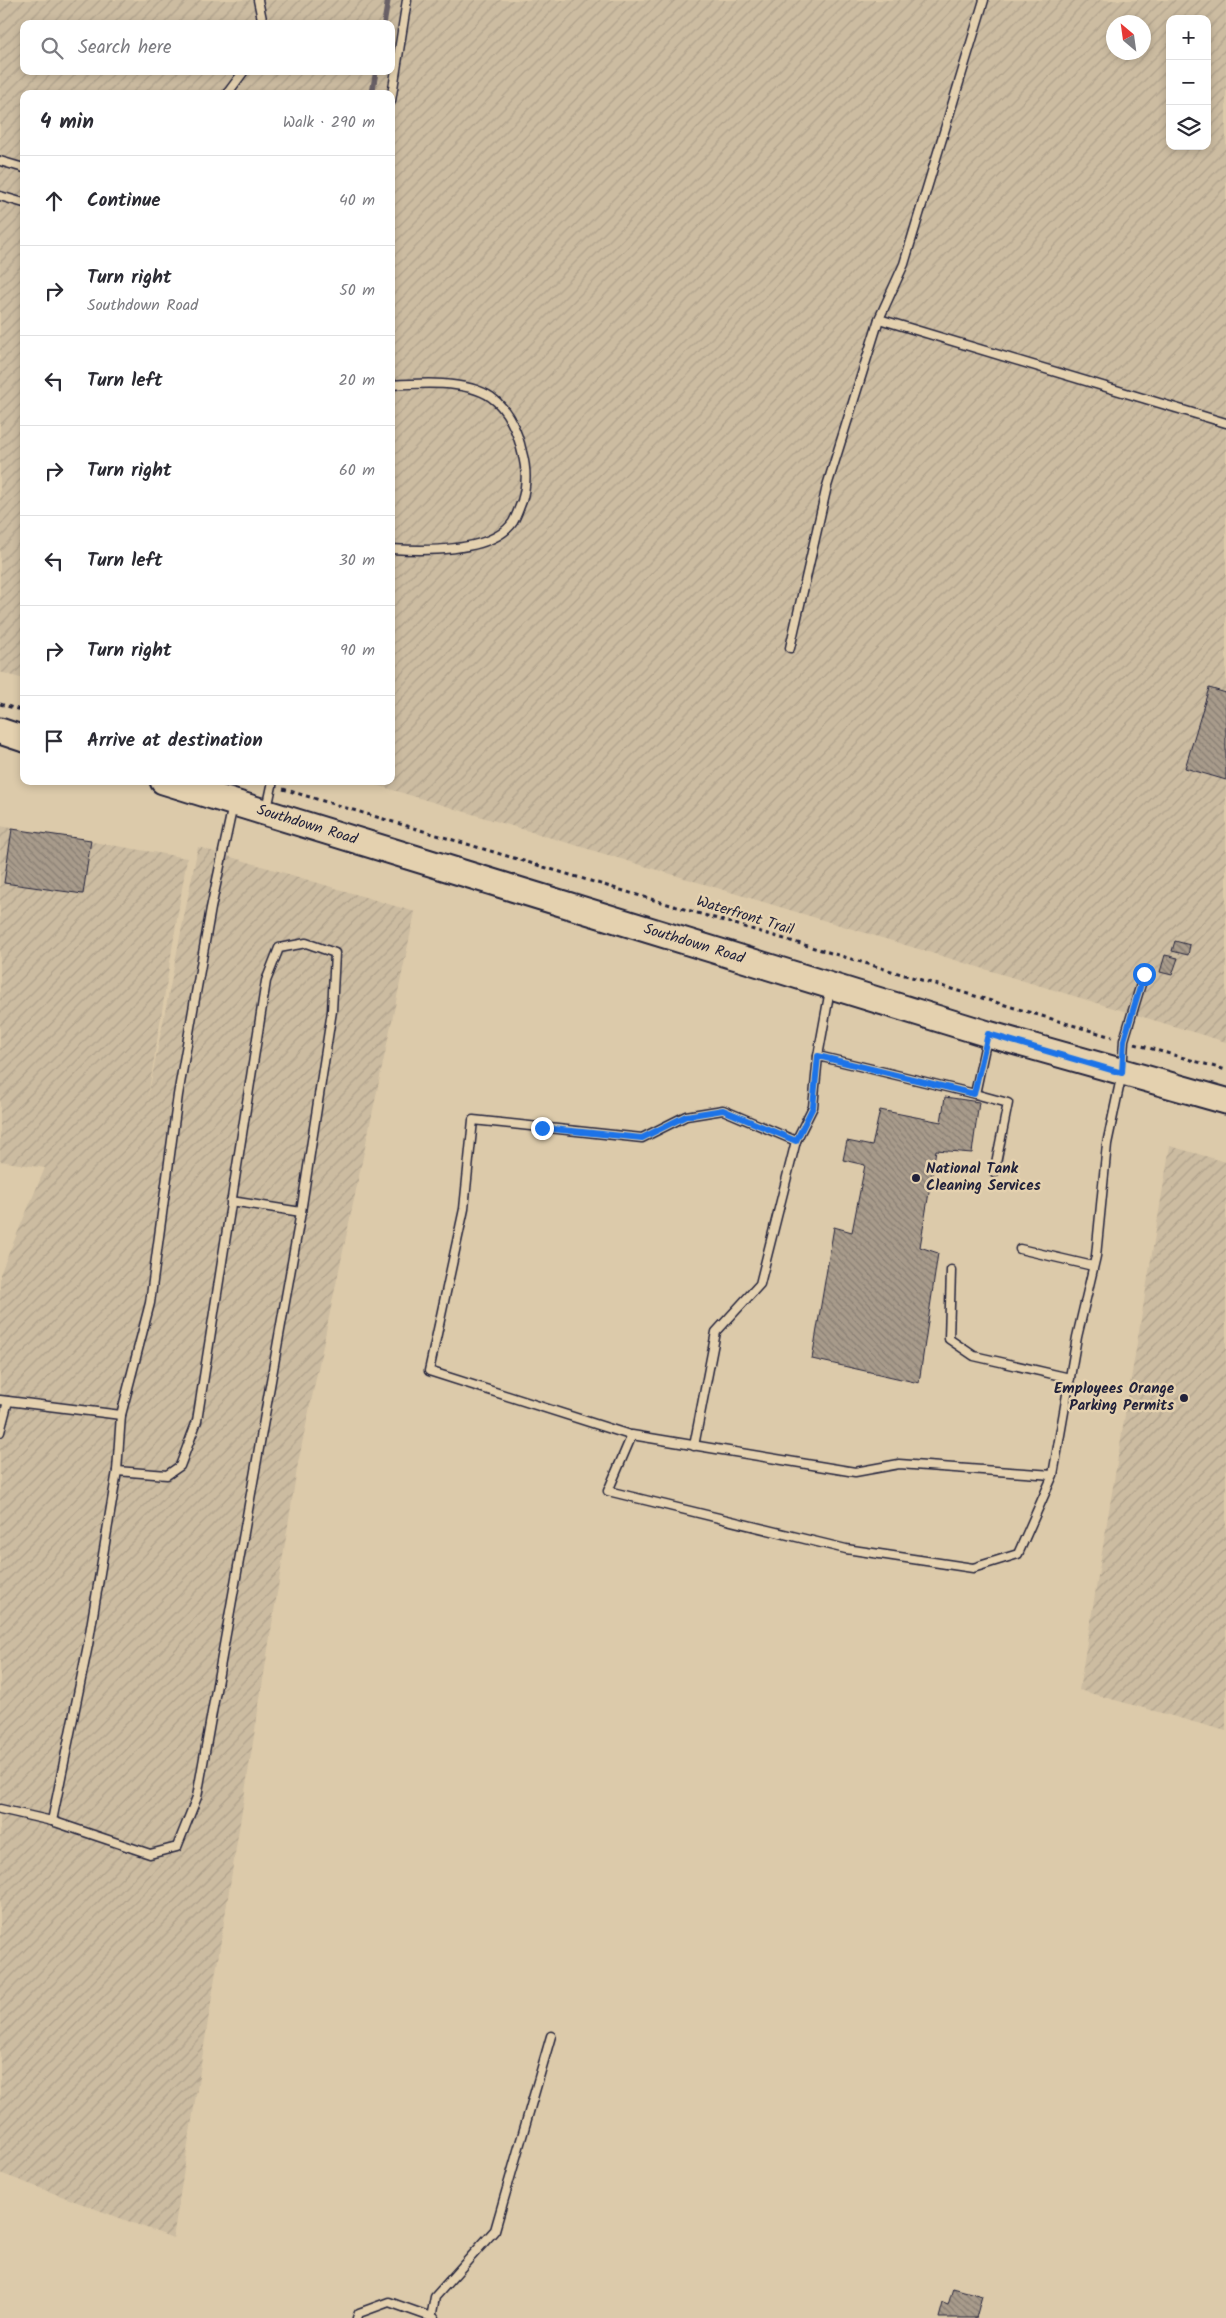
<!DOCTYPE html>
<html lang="en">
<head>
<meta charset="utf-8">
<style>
	:root { --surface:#fff; --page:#f7f7f7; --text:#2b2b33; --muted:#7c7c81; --line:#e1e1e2 }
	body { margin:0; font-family:Kalam,sans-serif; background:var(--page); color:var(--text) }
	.controls { position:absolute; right:15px; top:15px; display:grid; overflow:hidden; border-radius:10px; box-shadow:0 2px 8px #0003 }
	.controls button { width:45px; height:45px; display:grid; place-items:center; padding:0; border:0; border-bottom:1px solid var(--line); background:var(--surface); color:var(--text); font:25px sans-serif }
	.compass { position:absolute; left:1106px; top:15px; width:45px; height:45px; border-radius:50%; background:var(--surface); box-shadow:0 2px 8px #0003; rotate:331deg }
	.stop { position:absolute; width:15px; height:15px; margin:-11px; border:4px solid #1a73e8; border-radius:50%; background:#fff }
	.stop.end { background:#1a73e8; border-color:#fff; box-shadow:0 1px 5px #0008 }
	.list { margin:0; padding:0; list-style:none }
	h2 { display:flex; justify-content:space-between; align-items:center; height:65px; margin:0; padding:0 20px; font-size:21px }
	h2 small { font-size:16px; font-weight:400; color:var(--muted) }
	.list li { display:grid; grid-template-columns:32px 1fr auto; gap:15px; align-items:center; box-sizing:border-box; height:90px; padding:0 20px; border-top:1px solid var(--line) }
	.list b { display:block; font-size:19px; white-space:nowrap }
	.list p { margin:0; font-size:16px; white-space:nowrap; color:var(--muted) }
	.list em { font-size:16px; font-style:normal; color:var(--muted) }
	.icon { flex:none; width:28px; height:28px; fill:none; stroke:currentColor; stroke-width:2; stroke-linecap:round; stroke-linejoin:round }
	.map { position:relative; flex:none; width:1226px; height:2318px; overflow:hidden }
	.search { position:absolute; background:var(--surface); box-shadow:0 2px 8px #0003; left:20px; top:20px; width:375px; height:55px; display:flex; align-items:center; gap:12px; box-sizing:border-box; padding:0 18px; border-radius:10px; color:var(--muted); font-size:19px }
	.panel { position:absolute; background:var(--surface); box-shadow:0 2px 8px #0003; left:20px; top:90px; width:375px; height:695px; border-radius:10px }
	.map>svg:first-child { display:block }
	.industrial { fill:url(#industrial-furrows); fill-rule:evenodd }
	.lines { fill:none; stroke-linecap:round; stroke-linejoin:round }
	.stream { stroke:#696166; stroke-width:5.5 }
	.building { fill:url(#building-back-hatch); stroke:#22223b }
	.service-casing { stroke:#22223b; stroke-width:11 }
	.primary-casing { stroke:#22223b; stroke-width:29 }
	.path { stroke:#22223b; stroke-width:3; stroke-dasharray:4 4; stroke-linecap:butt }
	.service { stroke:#e4d1af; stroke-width:8 }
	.primary { stroke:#e4d1af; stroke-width:25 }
	.route { stroke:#1a73e8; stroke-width:6 }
	.poi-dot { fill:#22223b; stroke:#e4d1af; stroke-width:2 }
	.labels { text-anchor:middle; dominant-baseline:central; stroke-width:5; stroke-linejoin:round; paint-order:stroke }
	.street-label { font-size:15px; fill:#22223b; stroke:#e4d1af }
	.poi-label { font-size:15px; font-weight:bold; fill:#22223b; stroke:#e4d1af; text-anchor:start }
</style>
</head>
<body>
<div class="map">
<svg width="1226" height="2318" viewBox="0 0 1226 2318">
	<defs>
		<pattern id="industrial-furrows" width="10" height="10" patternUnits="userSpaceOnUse" patternTransform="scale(1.25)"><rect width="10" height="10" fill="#ccbca1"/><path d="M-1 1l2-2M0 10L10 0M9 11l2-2" fill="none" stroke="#afa18c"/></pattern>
		<pattern id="building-back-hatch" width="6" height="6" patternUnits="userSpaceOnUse" patternTransform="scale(1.25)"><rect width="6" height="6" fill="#a89b8b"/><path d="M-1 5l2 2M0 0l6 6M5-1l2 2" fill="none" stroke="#887e73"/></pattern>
	</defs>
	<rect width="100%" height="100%" fill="#dccaaa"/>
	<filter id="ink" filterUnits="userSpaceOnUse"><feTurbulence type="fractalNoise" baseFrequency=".02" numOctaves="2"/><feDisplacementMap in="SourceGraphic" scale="10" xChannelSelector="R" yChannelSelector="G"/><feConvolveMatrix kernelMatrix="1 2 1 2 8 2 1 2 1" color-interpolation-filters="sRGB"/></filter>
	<g filter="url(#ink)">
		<g class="industrial">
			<path d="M0,0h1226v1042l-863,-261h28v-687h-367v585l-24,-7zM1170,19h37v127h-37zM1114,22h30v30h-30zM24,24h367v47h-367z"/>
			<polygon points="0,826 187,858 147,1102 198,847 415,912 298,1463 173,2238 0,2173 0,1274 45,1168 0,1161"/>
			<polygon points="1170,1146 1226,1162 1226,1731 1079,1690"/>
		</g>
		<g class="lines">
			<g class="stream">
				<polyline points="384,24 388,0"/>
				<polyline points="372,94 376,71"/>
			</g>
		</g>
		<g class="building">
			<polygon points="1209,688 1226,693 1226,780 1185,768"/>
			<polygon points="12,829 91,840 83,894 4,883"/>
			<polygon points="1175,941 1190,945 1188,955 1172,951"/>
			<polygon points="1165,955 1178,958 1172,975 1160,972"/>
			<polygon points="945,1097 979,1102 972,1153 936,1150 920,1247 938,1253 919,1383 812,1359 834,1227 852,1232 865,1165 843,1160 847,1141 872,1146 880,1110 941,1122"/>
			<polygon points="953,2288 982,2296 976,2318 939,2318 943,2303 948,2305"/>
		</g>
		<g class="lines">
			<g class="service-casing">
				<g id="service">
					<polyline points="258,0 263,24"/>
					<polyline points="227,94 244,71"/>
					<polyline points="391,101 407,0"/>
					<polyline points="0,161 24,168"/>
					<polyline points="0,196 24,203"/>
					<polyline points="879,319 1226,423"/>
					<path d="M391,385c29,-2 75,-5 100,12 17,12 27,36 31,55 5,18 5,32 0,49 -3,7 -5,14 -9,21 -21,31 -89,29 -122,27"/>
					<polyline points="790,648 827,486 879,319 904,264 984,0"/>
					<polyline points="267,809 273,781"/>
					<polyline points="830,990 818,1056 975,1094 987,1038"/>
					<polyline points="975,1094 1008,1103 994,1173"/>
					<polyline points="796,1141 813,1107 818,1056"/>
					<polyline points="231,1201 301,1212"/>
					<polyline points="1020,1249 1093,1266"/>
					<polyline points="951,1270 949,1339 974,1356 1070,1378"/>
					<polyline points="0,1400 121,1415"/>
					<polyline points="0,1432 8,1401"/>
					<polyline points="633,1436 429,1371 464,1209 473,1120 642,1138 686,1116 723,1110 796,1141 760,1284 716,1332 694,1446"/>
					<polyline points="1053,1475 899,1464 855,1472 632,1435 608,1491 846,1549 973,1568 1018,1554 1053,1475 1077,1337 1096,1256 1107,1144 1122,1073 1124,1040 1144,974"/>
					<polyline points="0,1809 52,1821 150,1854 177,1847 197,1797 301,1212 332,1011 335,953 306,943 279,948 266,981 197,1421 180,1466 167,1475 117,1471"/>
					<polyline points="52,1821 88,1645 117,1471 121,1415 150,1303 178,1095 211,908 233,805"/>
					<polyline points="357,2318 359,2313 389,2302 434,2318"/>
					<polyline points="431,2318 435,2297 495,2230 551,2036"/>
				</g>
			</g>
			<g class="primary-casing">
				<g id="primary">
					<polyline points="0,731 24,739"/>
					<polyline points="163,781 988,1034 1226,1101"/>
				</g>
			</g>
			<g class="path">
				<polyline points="0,704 24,711"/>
				<polyline points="283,789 1112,1037"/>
				<polyline points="1135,1044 1226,1070"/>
			</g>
			<use href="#service" class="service"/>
			<use href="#primary" class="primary"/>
		</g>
	</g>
	<g class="lines" filter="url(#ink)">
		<polyline class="route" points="542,1128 642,1138 686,1116 723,1110 796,1141 813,1107 818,1056 974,1094 988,1034 1122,1073 1124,1040 1144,974"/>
	</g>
	<g class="poi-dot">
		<circle cx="916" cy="1178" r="5"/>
		<circle cx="1184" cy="1398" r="5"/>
	</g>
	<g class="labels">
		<g class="street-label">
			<text transform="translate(307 825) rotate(17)">Southdown Road</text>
			<text transform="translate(745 916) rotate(17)">Waterfront Trail</text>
			<text transform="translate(694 944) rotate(17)">Southdown Road</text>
		</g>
		<g class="poi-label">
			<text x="926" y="1169">National Tank<tspan x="926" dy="17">Cleaning Services</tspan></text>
			<text x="1174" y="1389" text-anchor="end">Employees Orange<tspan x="1174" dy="17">Parking Permits</tspan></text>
		</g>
	</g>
</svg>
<div class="controls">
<button>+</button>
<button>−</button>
<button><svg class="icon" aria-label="layers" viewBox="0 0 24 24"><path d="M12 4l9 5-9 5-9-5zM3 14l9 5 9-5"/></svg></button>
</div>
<svg class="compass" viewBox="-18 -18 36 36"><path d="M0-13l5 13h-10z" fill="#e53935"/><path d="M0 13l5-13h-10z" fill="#7c7c81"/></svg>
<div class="stop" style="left:1144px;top:974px"></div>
<div class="stop end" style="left:542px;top:1128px"></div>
<div class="search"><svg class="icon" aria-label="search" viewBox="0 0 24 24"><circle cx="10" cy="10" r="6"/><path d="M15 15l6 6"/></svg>Search here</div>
<section class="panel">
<h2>4 min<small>Walk · 290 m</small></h2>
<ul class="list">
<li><svg class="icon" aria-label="ahead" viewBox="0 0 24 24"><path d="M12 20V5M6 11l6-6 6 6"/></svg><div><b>Continue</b></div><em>40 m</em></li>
<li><svg class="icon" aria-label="right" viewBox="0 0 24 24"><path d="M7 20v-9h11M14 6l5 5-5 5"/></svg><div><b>Turn right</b><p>Southdown Road</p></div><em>50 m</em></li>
<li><svg class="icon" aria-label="left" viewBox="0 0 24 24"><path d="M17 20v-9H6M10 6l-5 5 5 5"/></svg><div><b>Turn left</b></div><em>20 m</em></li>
<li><svg class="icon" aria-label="right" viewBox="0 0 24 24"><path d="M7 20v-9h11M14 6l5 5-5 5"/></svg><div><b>Turn right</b></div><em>60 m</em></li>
<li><svg class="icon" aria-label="left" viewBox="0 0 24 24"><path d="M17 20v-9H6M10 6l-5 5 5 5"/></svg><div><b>Turn left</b></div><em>30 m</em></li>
<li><svg class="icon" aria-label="right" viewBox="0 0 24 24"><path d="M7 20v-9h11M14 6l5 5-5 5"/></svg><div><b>Turn right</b></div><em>90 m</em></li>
<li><svg class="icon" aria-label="arrive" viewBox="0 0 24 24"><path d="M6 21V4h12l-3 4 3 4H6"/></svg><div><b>Arrive at destination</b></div></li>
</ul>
</section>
</div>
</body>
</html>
